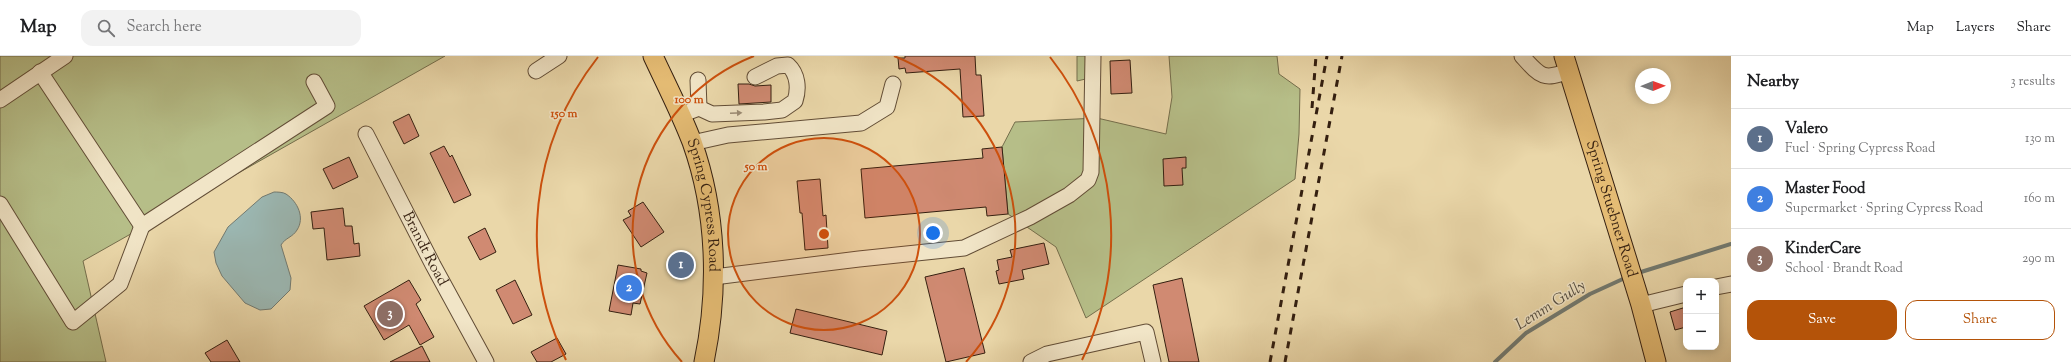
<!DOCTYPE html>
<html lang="en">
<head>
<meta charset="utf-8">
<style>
	:root { --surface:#fff; --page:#f2f2f2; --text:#202124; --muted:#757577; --line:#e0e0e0; --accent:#b45309 }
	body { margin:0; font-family:"Sorts Mill Goudy",serif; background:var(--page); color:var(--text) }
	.controls { position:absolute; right:12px; bottom:12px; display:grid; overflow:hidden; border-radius:8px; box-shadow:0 2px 10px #0003 }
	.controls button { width:36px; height:36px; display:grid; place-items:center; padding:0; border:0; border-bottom:1px solid var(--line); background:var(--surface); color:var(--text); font:20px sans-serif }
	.compass { position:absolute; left:1635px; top:12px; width:36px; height:36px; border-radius:50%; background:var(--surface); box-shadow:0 2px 10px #0003; rotate:89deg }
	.you { position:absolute; left:933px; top:177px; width:14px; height:14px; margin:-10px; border:3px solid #fff; border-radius:50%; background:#1a73e8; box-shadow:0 0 0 6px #1a73e833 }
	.badge { display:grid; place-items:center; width:26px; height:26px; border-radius:50%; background:var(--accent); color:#fff; font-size:13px; font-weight:700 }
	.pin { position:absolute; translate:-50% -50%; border:2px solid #fff; box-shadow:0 1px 4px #0006 }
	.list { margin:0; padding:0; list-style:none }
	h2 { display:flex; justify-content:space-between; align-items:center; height:52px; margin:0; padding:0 16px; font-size:17px }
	h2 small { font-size:13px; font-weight:400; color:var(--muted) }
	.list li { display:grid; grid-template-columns:26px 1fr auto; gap:12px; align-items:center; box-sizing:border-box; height:60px; padding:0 16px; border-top:1px solid var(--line) }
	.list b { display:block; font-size:15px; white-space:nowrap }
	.list p { margin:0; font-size:13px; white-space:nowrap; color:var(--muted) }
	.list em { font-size:13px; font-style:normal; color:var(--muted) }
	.actions { display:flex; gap:8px; padding:12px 16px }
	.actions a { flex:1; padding:9px 0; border:1px solid var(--accent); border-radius:12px; text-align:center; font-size:14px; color:var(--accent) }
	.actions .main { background:var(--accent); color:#fff }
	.icon { flex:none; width:22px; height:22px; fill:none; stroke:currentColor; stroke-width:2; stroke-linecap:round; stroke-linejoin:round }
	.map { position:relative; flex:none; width:1731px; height:306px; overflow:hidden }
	header { display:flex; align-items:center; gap:24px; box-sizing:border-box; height:56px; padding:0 20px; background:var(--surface); border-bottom:1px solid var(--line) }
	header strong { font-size:19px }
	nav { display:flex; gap:22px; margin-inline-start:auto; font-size:14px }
	.search { width:280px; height:36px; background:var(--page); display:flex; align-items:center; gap:10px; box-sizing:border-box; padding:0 14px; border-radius:12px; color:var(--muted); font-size:15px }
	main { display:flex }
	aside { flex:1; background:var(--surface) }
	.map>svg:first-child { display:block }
	.green { fill:#b6be88; stroke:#756e4c }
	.water { fill:#9bb7b2; stroke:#727a71 }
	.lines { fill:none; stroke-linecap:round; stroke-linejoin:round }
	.stream { stroke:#727a71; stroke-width:4 }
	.building { fill:#d08a72; stroke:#341f10 }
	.minor-casing { stroke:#624d36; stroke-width:17 }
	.major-casing { stroke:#341f10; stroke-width:21 }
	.minor { stroke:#f1e5c7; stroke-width:15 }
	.major { stroke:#e5bc74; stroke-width:19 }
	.rail { stroke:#341f10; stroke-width:3; stroke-dasharray:7 7; stroke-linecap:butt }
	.oneway { fill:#9c8c75 }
	.ring { fill:none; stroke:#cd500d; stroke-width:2 }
	.labels { text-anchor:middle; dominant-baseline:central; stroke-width:3; stroke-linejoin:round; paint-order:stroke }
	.street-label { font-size:15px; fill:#341f10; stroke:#f1e5c7 }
	.water-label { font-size:16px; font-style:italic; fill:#534d41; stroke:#f1e5c7 }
	.centre { fill:#cd500d; stroke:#f1e5c7; stroke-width:2 }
	.ring-label { font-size:12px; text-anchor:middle; font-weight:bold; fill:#cd500d; stroke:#f1e5c7; stroke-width:3; stroke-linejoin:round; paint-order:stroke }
</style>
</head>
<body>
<header>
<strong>Map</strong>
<div class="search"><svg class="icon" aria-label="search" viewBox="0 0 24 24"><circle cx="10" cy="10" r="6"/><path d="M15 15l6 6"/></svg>Search here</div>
<nav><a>Map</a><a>Layers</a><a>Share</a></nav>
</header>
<main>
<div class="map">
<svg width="1731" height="306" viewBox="0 0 1731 306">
	<rect width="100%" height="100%" fill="#ead7a9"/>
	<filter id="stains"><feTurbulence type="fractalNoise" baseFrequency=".005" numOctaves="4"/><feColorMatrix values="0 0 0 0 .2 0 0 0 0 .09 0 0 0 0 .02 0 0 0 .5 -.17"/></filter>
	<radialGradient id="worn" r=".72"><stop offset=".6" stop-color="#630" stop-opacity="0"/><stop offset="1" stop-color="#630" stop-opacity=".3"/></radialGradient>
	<g class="green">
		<polygon points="0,0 445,0 83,205 106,306 0,306"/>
		<polygon points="1077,0 1090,0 1090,22 1077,25"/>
		<polygon points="1169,0 1277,0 1279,18 1300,33 1299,78 1295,123 1086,262 1056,191 1008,158 1002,91 1015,66 1097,62 1166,78 1172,41"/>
	</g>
	<path class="water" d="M274,136c3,0 9,0 12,2 12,8 19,24 11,36 -4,7 -12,8 -16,15l10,33 -1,12 -19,19 -11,1 -15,-7 -23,-27 -6,-13 -2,-11 14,-25 34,-30z"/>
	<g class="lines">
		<g class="stream">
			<polyline points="1641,216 1731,188"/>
			<polyline points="1495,306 1526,277 1590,238 1625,222"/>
		</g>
	</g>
	<g class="building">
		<polygon points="905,0 975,0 976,19 981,19 984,60 963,61 960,13 906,17 905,12 899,13 898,2 905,2"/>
		<polygon points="1130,4 1132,37 1111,38 1110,5"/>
		<polygon points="738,28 749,28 755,30 771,29 771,46 739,48"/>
		<polygon points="409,58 419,80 404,88 393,66"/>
		<polygon points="444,90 450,101 452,99 471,139 454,147 430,97"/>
		<polygon points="1002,91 1008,158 987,160 986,151 865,162 861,113 983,102 982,93"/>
		<polygon points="349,101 358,121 333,133 323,113"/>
		<polygon points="1186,101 1186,112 1182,112 1183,129 1164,130 1163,103"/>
		<polygon points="820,123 823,160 826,159 828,192 805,194 802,157 800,157 797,125"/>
		<polygon points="643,146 664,176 641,191 623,164 631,160 628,155"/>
		<polygon points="343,152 345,170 352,170 354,188 359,187 360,200 327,204 324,172 313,173 311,156"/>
		<polygon points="485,172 496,196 480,204 468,181"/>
		<polygon points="1044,187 1049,208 1022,214 1024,223 999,228 996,215 999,214 997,204 1012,201 1010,194"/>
		<polygon points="674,199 686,199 687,220 675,220"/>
		<polygon points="618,209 641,213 641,215 647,217 640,248 633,247 631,259 609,255"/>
		<polygon points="964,212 985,297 946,306 925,221"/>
		<polygon points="1182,222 1199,306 1169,306 1153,229"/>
		<polygon points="409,224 421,244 416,248 434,281 420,289 409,269 384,284 364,250"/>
		<polygon points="515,224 532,259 513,268 496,234"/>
		<polygon points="1686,251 1686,271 1675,274 1670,256"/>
		<polygon points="796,253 887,275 882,299 790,277"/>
		<polygon points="557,282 566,298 551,306 537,306 531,296"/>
		<polygon points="227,284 240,306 211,306 205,297"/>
		<polygon points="422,290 430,306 390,306"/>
	</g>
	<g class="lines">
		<g class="minor-casing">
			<g id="minor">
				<path d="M1522,0c18,20 21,25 46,15"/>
				<polyline points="536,15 559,0"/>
				<polyline points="40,16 142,170 327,50 314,26"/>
				<polyline points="0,44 65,0"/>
				<path d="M699,52l13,6 52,-2 18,-2 13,-9c4,-12 3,-27 -7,-36l-11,1 -22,11"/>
				<polyline points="691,55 699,52 698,24"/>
				<path id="s1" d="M366,78l67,131 53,97"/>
				<polyline points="692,87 728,79 861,67 887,51 893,28"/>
				<polyline points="0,148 73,266 120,228 142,170"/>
				<polyline points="714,221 859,203 964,192 1030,161 1069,139 1088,124 1091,116 1093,0"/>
				<polyline points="1716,231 1731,228"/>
				<polyline points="1641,249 1686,238"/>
				<polyline points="1031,306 1047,298 1146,276 1153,306"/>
			</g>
		</g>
		<g class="major-casing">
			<g id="major">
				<path id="s2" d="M653,0c13,28 28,57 39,86 25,70 27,148 12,220"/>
				<path id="s3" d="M1564,0l77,249 15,57"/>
			</g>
		</g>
		<use href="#minor" class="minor"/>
		<use href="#major" class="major"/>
		<g class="rail">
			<polyline points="1312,52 1316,0"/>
			<polyline points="1270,306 1327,0"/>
			<polyline points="1285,306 1342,0"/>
		</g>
	</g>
	<defs><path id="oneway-solid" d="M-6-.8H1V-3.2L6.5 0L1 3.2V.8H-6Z"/></defs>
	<use class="oneway" href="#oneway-solid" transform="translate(736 57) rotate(-3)"/>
	<circle cx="824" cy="178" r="96" fill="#cd500d" fill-opacity=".12"/>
	<g class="ring">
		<circle cx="824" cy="178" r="96"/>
		<path d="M682 306A191 191 0 0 1 754 0M894 0A191 191 0 0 1 966 306"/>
		<path d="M566 304A287 287 0 0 1 598 1M1050 1A287 287 0 0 1 1082 304"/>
	</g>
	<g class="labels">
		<g class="street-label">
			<text stroke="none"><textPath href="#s2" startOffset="159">Spring Cypress Road</textPath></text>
			<text stroke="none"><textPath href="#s3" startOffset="160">Spring Stuebner Road</textPath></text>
			<text stroke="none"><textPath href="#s1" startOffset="129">Brandt Road</textPath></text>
		</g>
		<g class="water-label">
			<text transform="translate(1551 250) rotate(-32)">Lemm Gully</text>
		</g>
	</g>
	<circle cx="824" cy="178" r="6" class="centre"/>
	<g class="ring-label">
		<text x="689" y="47">100 m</text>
		<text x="564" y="61">150 m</text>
		<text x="756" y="114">50 m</text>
	</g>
	<rect width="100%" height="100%" filter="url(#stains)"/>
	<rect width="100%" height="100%" fill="url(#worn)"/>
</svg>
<div class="controls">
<button>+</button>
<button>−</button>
</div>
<svg class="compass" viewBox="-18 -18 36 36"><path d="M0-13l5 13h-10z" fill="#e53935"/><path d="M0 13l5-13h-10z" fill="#757577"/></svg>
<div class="you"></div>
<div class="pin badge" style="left:681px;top:209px;background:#5c6f8a">1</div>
<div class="pin badge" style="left:629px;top:232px;background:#3f7fe0">2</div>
<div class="pin badge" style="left:390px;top:258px;background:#8d6e63">3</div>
</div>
<aside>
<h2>Nearby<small>3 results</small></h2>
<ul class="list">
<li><span class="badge" style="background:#5c6f8a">1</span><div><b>Valero</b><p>Fuel · Spring Cypress Road</p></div><em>130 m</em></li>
<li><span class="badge" style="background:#3f7fe0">2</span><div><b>Master Food</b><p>Supermarket · Spring Cypress Road</p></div><em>160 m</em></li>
<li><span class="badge" style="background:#8d6e63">3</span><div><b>KinderCare</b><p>School · Brandt Road</p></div><em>290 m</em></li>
</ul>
<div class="actions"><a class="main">Save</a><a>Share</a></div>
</aside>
</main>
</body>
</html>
